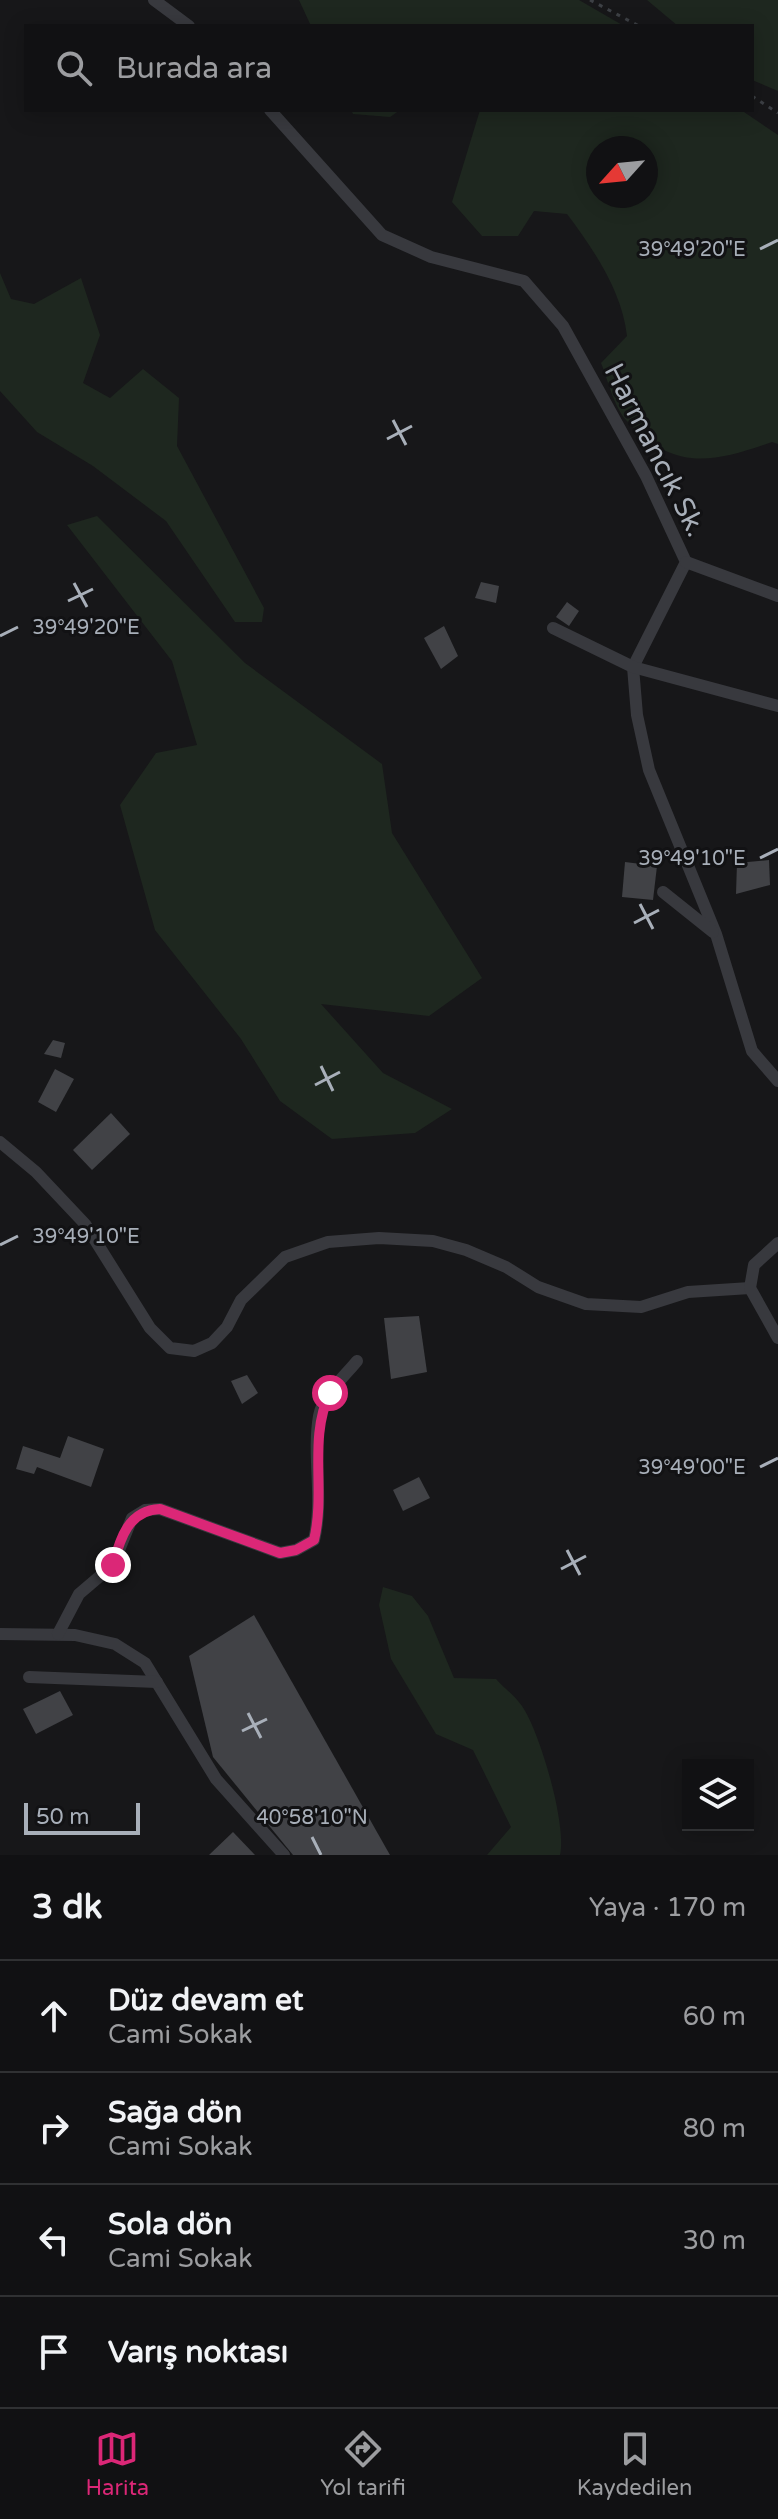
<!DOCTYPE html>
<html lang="tr">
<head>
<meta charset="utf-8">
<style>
	:root { --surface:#111113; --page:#1a1a1c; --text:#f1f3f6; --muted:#9c9da0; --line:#303133; --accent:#db2777 }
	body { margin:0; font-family:"Varela Round",sans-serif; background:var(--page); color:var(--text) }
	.controls { position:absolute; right:24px; bottom:24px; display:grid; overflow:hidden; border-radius:0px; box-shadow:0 4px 20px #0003 }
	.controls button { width:72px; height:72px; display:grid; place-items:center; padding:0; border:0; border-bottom:2px solid var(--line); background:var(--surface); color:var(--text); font:40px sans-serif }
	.compass { position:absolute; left:586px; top:136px; width:72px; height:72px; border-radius:50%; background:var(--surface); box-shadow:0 4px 20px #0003; rotate:243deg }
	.scale { position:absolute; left:24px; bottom:20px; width:116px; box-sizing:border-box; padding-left:8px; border:4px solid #a8afb9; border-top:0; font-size:22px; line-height:28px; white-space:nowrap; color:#a8afb9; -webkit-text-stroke:6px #121214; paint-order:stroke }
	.stop { position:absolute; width:24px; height:24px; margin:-18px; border:6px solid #db2777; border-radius:50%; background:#fff }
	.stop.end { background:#db2777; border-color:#fff; box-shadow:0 2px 8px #0008 }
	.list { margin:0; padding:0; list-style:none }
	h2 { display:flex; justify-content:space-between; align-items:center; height:104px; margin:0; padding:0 32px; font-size:34px }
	h2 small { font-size:26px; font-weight:400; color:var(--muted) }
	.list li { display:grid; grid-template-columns:52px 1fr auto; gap:24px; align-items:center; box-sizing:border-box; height:112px; padding:0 32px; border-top:2px solid var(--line) }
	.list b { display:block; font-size:30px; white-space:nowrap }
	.list p { margin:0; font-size:26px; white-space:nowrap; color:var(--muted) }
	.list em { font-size:26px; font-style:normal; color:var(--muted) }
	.icon { flex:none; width:44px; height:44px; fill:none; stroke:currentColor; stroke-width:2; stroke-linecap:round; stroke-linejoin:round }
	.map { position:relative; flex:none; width:778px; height:1855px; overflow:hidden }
	.search { position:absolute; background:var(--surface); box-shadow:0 4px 20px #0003; left:24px; right:24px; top:24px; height:88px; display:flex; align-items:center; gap:20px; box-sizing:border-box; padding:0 28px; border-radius:0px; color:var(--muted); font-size:30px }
	.sheet { height:552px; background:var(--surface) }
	nav { display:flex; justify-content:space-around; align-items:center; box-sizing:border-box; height:112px; border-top:2px solid var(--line); background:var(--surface); font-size:22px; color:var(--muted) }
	nav a { display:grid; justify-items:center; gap:4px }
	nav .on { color:var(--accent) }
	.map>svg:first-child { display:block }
	.green { fill:#1e271f; fill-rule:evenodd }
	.building { fill:#414246 }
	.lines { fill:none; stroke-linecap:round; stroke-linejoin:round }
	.path { stroke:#3d4045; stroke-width:3; stroke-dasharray:4 6; stroke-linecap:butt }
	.minor { stroke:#38393e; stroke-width:12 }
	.route { stroke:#db2777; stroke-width:10 }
	.ticks { fill:none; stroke:#a8afb9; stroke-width:3 }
	.labels { text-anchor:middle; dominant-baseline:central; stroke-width:6; stroke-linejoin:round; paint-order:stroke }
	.street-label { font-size:28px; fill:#a8afb9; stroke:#121214 }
	.ticks-label { font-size:20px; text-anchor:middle; fill:#a8afb9; stroke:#121214; stroke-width:6; stroke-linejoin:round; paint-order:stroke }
</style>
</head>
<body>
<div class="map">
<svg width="778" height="1855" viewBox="0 0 778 1855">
	<rect width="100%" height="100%" fill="#171719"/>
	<g class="green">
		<polygon points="299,0 579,0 624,26 311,26"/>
		<polygon points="647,0 778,0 778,91 752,80 752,26 678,26"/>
		<polygon points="351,110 400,110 390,117 353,114"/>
		<path d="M480,110h261l37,25v309l-6,-2c-60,21 -98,30 -146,-22 -12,-13 -18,-40 -25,-57l26,-27c-5,-45 -33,-86 -60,-122l-33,-3 -16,25h-36l-30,-34zM598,148h48v48h-48z"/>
		<polygon points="0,273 11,299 34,304 81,278 100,335 83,383 110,398 143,369 179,398 177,446 264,608 262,622 235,622 166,521 93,466 37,432 0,391"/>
		<polygon points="97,516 245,663 382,764 392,833 482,978 429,1016 321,1004 383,1073 452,1109 415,1133 332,1139 280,1101 241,1039 155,930 120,805 156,753 197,745 172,661 67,525"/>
		<path d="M383,1587l29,9 16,20 26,62 42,1c8,9 19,17 26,27 18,26 45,119 38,149h-73l24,-28 -38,-77 -37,-16 -45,-75 -12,-54z"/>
	</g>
	<g class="building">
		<polygon points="481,582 499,586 496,603 475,598"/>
		<polygon points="567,602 579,611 569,626 556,617"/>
		<polygon points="444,626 458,656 441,669 424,638"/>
		<polygon points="769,860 770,885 736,894 737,863"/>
		<polygon points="625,862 657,866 653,900 622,897"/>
		<polygon points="53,1040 65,1043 61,1058 44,1054"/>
		<polygon points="55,1069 74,1079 56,1112 38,1102"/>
		<polygon points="111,1113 130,1134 92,1170 73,1150"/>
		<polygon points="419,1316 427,1372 391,1379 384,1318"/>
		<polygon points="247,1375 258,1393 242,1404 231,1381"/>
		<polygon points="68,1436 104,1449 91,1487 37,1467 34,1474 16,1469 23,1446 60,1458"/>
		<polygon points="419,1477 430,1498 403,1511 393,1490"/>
		<polygon points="254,1615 390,1855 293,1855 213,1757 189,1656"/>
		<polygon points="60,1691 73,1715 36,1734 23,1709"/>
		<polygon points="233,1832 255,1855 209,1855"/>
	</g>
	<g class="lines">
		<g class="path">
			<polyline points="590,0 639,26"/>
			<polyline points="752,96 778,113"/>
		</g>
		<g class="minor">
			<polyline points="154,0 189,26"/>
			<polyline points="270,110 382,235 431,257 524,281 563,326 646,476 686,562 633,667 637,715 649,770 716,934 752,1051 778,1081"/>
			<polyline points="686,562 778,596"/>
			<polyline points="553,628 633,667 778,706"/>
			<polyline points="663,892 713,932"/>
			<polyline points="0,1142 36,1172 85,1224 150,1328 170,1348 194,1351 212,1343 227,1327 241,1300 285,1257 328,1242 379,1238 433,1241 466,1250 506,1267 538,1287 586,1304 641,1307 688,1292 750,1288"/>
			<polyline points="778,1243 754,1265 750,1288 778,1338"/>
			<polyline points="0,1634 75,1635 115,1644 145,1663 216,1779 284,1855"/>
			<path d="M58,1634l21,-40 34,-29 19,-47 13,-8 15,-1 120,44 16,-3 18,-10c10,-42 -2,-83 5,-124 4,-21 25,-39 38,-55"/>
			<polyline points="29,1677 157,1682"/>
		</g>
	</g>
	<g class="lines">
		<path class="route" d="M113,1565c7,-27 16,-55 47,-56l120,44 16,-3 18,-10c12,-49 -6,-102 16,-147"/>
	</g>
	<path class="ticks" d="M760,249l18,-9M393,420l13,25M387,439l25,-13M74,583l13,24M68,601l25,-12M0,636l18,-9M760,858l18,-9M640,904l13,25M634,923l25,-13M321,1066l12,25M315,1085l25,-13M0,1245l18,-9M760,1467l18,-9M567,1550l13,25M561,1569l25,-13M248,1713l13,25M242,1731l25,-12M312,1837l9,18"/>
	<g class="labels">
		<g class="street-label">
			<text transform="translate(655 450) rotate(63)">Harmancık Sk.</text>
		</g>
	</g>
	<g class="ticks-label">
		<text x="692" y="256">39°49'20"E</text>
		<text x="86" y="634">39°49'20"E</text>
		<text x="692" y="865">39°49'10"E</text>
		<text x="86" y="1243">39°49'10"E</text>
		<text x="692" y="1474">39°49'00"E</text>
		<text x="312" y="1824">40°58'10"N</text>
	</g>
</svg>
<div class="controls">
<button><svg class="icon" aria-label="layers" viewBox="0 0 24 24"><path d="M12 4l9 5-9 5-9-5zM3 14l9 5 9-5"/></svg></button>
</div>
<svg class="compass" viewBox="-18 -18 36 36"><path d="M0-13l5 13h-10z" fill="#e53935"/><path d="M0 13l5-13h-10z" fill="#9c9da0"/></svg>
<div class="scale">50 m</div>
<div class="stop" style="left:330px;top:1393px"></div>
<div class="stop end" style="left:113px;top:1565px"></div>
<div class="search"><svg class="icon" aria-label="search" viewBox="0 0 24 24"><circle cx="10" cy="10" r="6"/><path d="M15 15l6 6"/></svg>Burada ara</div>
</div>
<section class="sheet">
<h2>3 dk<small>Yaya · 170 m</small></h2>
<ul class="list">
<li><svg class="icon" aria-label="ahead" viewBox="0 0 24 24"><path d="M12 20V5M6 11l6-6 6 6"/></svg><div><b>Düz devam et</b><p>Cami Sokak</p></div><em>60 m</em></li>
<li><svg class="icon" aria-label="right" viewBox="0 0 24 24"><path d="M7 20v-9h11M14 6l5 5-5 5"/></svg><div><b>Sağa dön</b><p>Cami Sokak</p></div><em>80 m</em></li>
<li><svg class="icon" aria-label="left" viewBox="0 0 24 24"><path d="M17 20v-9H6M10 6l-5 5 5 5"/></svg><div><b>Sola dön</b><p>Cami Sokak</p></div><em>30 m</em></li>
<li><svg class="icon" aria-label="arrive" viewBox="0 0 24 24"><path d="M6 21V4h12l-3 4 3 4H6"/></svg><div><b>Varış noktası</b></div></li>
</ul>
</section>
<nav>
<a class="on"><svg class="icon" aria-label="map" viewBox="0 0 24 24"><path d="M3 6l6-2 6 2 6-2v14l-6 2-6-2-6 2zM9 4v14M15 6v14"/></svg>Harita</a>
<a><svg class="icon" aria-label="directions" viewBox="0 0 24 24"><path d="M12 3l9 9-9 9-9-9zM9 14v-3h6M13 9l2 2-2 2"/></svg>Yol tarifi</a>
<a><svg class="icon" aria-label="saved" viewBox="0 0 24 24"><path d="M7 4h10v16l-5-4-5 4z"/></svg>Kaydedilen</a>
</nav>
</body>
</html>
